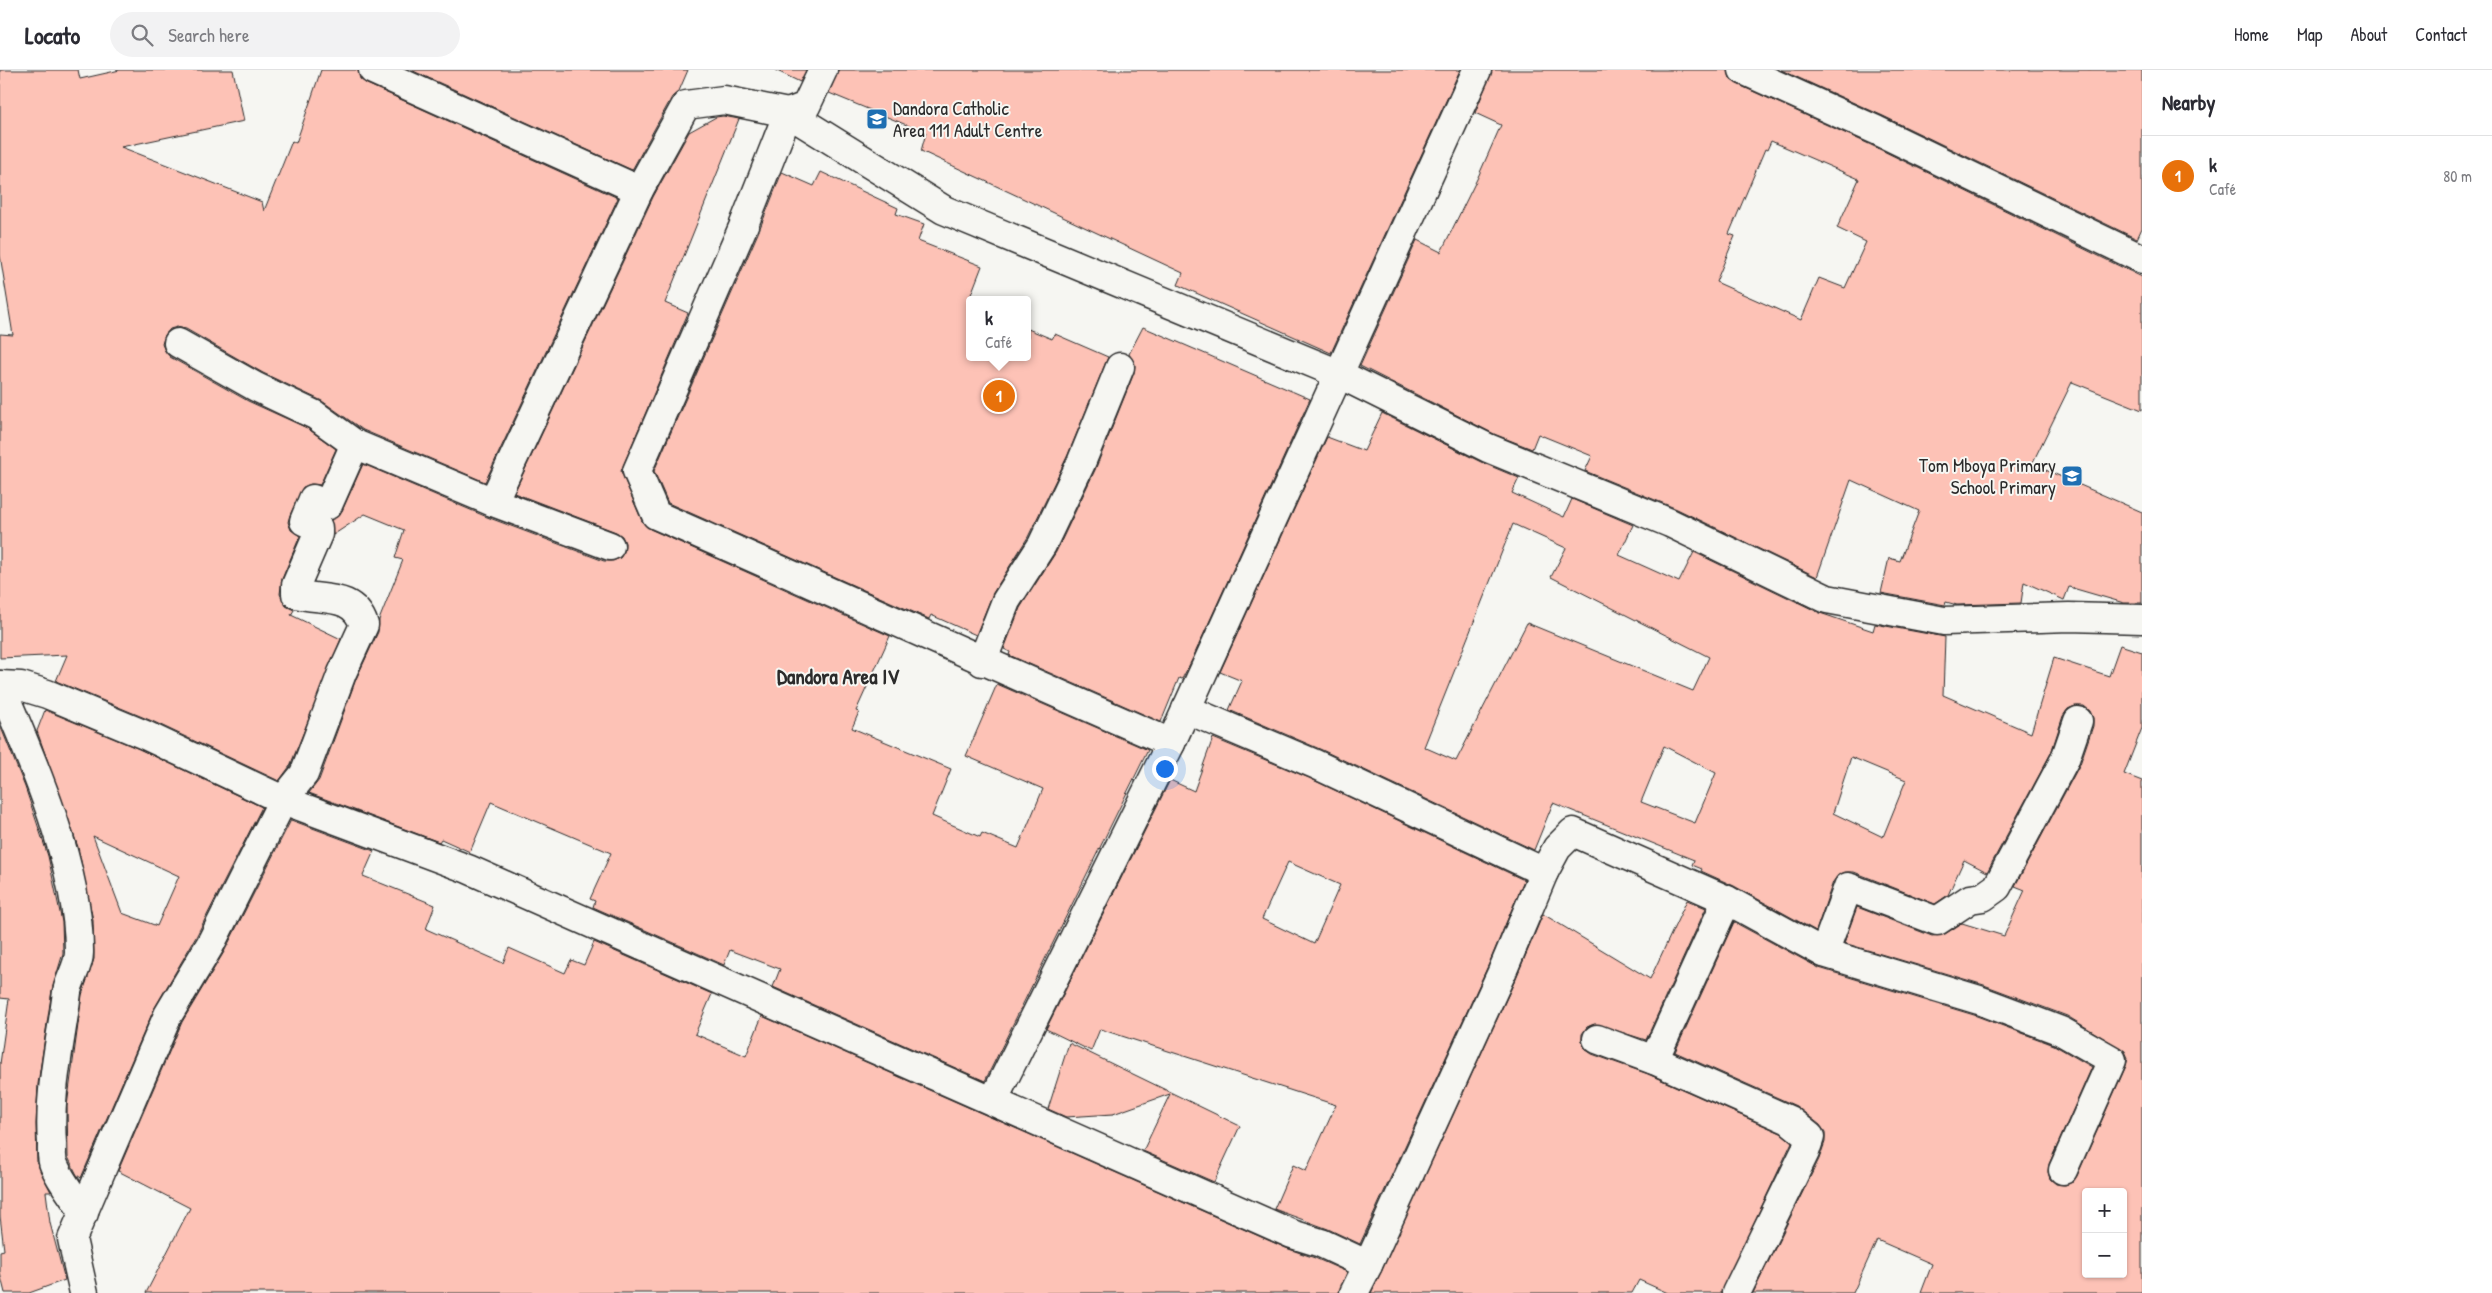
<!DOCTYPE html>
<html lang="en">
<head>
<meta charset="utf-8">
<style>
	:root { --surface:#fff; --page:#f2f2f3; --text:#2b2b33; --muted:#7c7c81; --line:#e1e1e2; --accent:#d93025 }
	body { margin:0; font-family:"Patrick Hand",sans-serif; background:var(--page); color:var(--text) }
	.controls { position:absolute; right:15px; bottom:15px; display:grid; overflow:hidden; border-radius:5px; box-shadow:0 1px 4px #0004 }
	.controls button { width:45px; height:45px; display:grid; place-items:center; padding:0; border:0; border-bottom:1px solid var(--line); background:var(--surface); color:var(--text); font:25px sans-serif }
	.you { position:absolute; left:1164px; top:698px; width:18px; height:18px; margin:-12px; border:4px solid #fff; border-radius:50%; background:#1a73e8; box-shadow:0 0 0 8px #1a73e833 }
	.badge { display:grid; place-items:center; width:32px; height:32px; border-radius:50%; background:var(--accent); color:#fff; font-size:16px; font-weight:700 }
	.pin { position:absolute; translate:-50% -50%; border:2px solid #fff; box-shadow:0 1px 5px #0006 }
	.popup { position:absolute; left:966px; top:226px; width:65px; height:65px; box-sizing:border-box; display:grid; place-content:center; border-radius:5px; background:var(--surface); filter:drop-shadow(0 1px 4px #0005); font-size:16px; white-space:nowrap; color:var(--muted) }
	.popup b { font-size:19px; color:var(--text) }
	.popup::after { content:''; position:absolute; left:50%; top:100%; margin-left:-10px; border:10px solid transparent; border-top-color:var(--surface) }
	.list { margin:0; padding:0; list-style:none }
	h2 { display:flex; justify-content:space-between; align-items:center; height:65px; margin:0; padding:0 20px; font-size:21px }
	h2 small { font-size:16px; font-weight:400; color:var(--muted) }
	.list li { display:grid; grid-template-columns:32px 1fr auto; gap:15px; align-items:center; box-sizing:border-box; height:80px; padding:0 20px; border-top:1px solid var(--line) }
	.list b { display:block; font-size:19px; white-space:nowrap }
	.list p { margin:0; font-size:16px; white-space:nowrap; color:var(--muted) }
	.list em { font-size:16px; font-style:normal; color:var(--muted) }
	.icon { flex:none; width:28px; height:28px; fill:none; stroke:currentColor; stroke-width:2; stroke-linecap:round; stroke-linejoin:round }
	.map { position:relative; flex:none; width:2142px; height:1223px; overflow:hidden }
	header { display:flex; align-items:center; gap:30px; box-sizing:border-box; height:70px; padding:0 25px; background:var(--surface); border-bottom:1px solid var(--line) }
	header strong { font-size:24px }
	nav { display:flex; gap:28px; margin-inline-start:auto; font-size:18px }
	.search { width:350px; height:45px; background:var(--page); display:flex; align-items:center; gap:12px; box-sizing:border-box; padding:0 18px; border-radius:28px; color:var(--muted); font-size:19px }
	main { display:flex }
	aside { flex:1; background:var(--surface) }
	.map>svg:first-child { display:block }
	.building { fill:#fdc2b6; stroke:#2b2b2b; fill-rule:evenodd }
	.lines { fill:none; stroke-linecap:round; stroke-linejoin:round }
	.minor-casing { stroke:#2b2b2b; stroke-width:31 }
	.minor { stroke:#f6f6f2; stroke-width:28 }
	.labels { text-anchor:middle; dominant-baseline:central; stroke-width:4; stroke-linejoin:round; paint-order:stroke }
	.poi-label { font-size:19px; fill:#2b2b2b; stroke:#f6f6f2; text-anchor:start }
	.quarter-label { font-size:21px; font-weight:bold; fill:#2b2b2b; stroke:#f6f6f2 }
</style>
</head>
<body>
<header>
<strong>Locato</strong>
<div class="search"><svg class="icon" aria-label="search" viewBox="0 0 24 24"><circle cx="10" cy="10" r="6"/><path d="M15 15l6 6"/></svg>Search here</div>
<nav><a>Home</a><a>Map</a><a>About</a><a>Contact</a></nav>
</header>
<main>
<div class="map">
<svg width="2142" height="1223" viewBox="0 0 2142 1223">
	<rect width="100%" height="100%" fill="#f6f6f2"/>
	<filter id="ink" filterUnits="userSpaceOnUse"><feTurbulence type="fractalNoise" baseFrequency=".02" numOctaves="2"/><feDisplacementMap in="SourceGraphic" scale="10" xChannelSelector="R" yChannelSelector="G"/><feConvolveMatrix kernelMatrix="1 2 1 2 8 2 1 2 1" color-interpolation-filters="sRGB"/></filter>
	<g filter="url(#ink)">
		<g class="building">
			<polygon points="0,0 78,0 80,9 120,0 233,0 244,51 121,77 262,132 264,141 292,71 296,73 321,0 358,0 360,9 367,14 618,128 485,412 363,360 322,331 263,303 186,259 177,257 170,259 165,265 162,274 165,281 170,287 248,331 307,358 336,379 320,415 311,414 303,417 290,445 288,452 291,460 300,466 282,509 280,524 286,536 294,540 291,545 341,569 290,696 279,711 152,651 56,611 67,585 0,588 0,264 13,265 0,185"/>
			<polygon points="411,0 688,0 679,21 672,27 632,100"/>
			<polygon points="775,0 806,0 800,12"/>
			<polygon points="838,0 1460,0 1331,283 1178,215 1183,203 921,81 926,63 829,23"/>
			<path d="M1492,0h236l2,9 7,5 132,60 273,133v133l-70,-28 -40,82 110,48v91h-18l-55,-16 -5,13 -40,-18 -3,21 -64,2 -11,-3 -1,3 -64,-12 8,-35 11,3 19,-50 -68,-31 -34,97 -140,-68 -92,-38 7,-15 -54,-22 -6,15 -38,-15 -134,-68 57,-126 24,12 37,-75 23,-52 -26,-12zM1771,71l88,38 -22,49 29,14 -21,46 -26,-10 -18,42 -85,-38 19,-46 -6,-2 36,-85 2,1z"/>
			<polygon points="1781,0 2142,0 2142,158 2137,169 1883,46"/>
			<polygon points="723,46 739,49 665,233 688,243 621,401 642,451 650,459 890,566 856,641 859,642 852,658 951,699 932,746 980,767 982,763 1018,778 1043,719 966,686 997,614 1148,680 985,1011 773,917 780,899 730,880 724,895 593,837 595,831 590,829 611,783 491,732 470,782 441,769 439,772 309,723 319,710 356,609 378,562 379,550 403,490 395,488 404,460 365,444 333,465 331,450 342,441 363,394 487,447 604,491 613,491 620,488 624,482 625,473 622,466 616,462 514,423 653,127 689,62 716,47"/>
			<polygon points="782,102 814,116 821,102 898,138 896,144 924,154 918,171 982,196 970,227 970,287 1028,287 1028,259 1052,269 1055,264 1108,287 1067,387 1028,467 993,523 976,565 931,545 929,549 668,433 654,401 758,163"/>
			<polygon points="1143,257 1310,329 1192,590 1182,609 1179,608 1161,652 1009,585 1010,582 1004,579 1020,538 1056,482 1095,400 1134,303 1135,294 1129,284"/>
			<path d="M1382,343l99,49 38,16 -7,15 52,24 8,-18 61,26 -14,30 60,27 15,-30 126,61 53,18 2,-7 70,13 -2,58 88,38 23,-75 55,18 11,-31 22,7v76l-18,46 18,7v512h-221l11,-29 -55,-24 -24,53h-100l66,-134 6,-17v-10l-5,-7 -24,-19 -121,-54 59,-130 85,46 155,47 80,30 38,22 -43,97 -1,8 2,7 6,5 9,1 8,-3 4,-6 49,-110 2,-8 -3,-7 -58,-35 -83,-31 -140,-42 13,-36 75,29 13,-2 17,-11 42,13 21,-46 -10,-4 65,-122 13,-38v-8l-3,-7 -6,-5h-9l-7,3 -5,7 -12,37 -64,119 -23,-12 -16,35 -13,9 -81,-32h-9l-7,3 -5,7 -17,49 -82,-45 -33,-15 1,-2 -10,-4 2,-5 -141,-57 -19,47 -212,-100 -93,-40 13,-29 -22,-9 107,-235 37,14zM1513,454l53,24 -15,29 158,80 -16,34 -166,-68 -71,138 -32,-14zM1664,676l52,27 -21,50 -54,-21zM1851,687l55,23 -23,57 -50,-24zM2086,1122h37v82h-37z"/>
			<path d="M45,640l94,39 123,58 -66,130 -42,72 -73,169 -4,-3 -9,-18 -1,-51 15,-111 12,-36 -1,-39 -15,-73 -41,-116zM93,766l86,40 -22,50 -35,-13z"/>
			<polygon points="0,655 25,717 48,786 62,852 63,883 52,920 38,1014 36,1054 37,1093 51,1122 46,1122 50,1153 65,1210 29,1223 5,1223 0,1203 0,1181 4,1180 0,1146 0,994 9,929 0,928"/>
			<path d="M1213,668l96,40 215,102 -36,86 -128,278 -32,-15 -54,-20 19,-44 13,6 30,-66 -236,-76 -9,22 -45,-22 124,-249 24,11zM1288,792l52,23 -26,59 -52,-25z"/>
			<polygon points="291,750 374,781 363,806 435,835 426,859 503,893 509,878 565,903 571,890 584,895 594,872 712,924 695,964 746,986 762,946 1286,1178 1315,1188 1347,1202 1339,1223 146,1223 190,1138 118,1101 182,952 224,882"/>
			<polygon points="1687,830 1706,838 1646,970 1595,954 1587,957 1582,964 1582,971 1585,979 1592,984 1648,1004 1781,1063 1792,1072 1721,1223 1668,1223 1639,1210 1632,1223 1371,1223 1516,908 1543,844 1650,909"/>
			<polygon points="1069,973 1240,1056 1214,1112 1143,1081 1170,1024 1113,1044 1066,1047 1048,1039"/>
		</g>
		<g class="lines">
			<g class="minor-casing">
				<g id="minor">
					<polyline points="373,0 639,120"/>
					<path d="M823,0l-17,36 -18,7 -45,114 -106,244 19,44c172,75 343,154 515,228"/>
					<polyline points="1743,0 1876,60 2142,189"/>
					<polyline points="178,273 256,317 315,345 355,374"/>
					<polyline points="493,432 639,120 686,35 724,30 788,43 944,140 1339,304 1488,378 1670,453 1827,529 1944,551 2069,547 2142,549"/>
					<polyline points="982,592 1006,531 1042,475 1081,393 1120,297"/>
					<polyline points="0,615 21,616 47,624 145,665 283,730 468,799 1292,1164 1321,1173 1368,1195 1502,902 1544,802"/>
					<path d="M0,615c33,76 80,185 79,268 0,13 -10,26 -12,39 -6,50 -19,100 -15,151 0,6 -1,16 2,22 7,17 21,33 30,48"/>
					<polyline points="1186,639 1315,694 1544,802 1557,778 1573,762 1727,830 1824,883 1848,817 1937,851 1970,829 1983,827 1997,817 2065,689 2078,651"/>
					<polyline points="1824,883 1979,930 2061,961 2112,990 2063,1100"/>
					<polyline points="1597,969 1654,990 1789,1050 1810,1067 1805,1082 1736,1223"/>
					<polyline points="1654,990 1727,830"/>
					<polyline points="993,1031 1171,673 1477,0"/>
					<path d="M84,1223l-12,-54 96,-224 42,-70 73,-145 21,-26 38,-101 22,-48c-11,-33 -42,-24 -68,-31v-9l22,-51v-6l-14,-7 9,-22 15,6 27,-61 138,58 117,44"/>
					<polyline points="1354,1223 1368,1195"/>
				</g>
			</g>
			<use href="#minor" class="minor"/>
		</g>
	</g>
	<defs>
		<g id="school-square" transform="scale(1.125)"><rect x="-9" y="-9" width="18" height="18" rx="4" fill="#1f6fb2" stroke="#f6f6f2"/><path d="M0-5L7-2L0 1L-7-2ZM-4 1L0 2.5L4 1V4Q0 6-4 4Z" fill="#fff"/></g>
	</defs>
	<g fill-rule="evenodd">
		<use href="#school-square" x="877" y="49"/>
		<use href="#school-square" x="2072" y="406"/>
	</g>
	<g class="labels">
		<g class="poi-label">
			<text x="893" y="38">Dandora Catholic<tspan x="893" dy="22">Area 111 Adult Centre</tspan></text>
			<text x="2056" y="395" text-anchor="end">Tom Mboya Primary<tspan x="2056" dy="22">School Primary</tspan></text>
		</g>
		<g class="quarter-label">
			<text x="838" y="606">Dandora Area IV</text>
		</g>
	</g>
</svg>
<div class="controls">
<button>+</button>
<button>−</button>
</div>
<div class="you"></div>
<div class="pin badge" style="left:999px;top:326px;background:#e8710a">1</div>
<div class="popup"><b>k</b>Café</div>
</div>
<aside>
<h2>Nearby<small></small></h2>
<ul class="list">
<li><span class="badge" style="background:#e8710a">1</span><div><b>k</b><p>Café</p></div><em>80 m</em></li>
</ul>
</aside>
</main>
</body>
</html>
